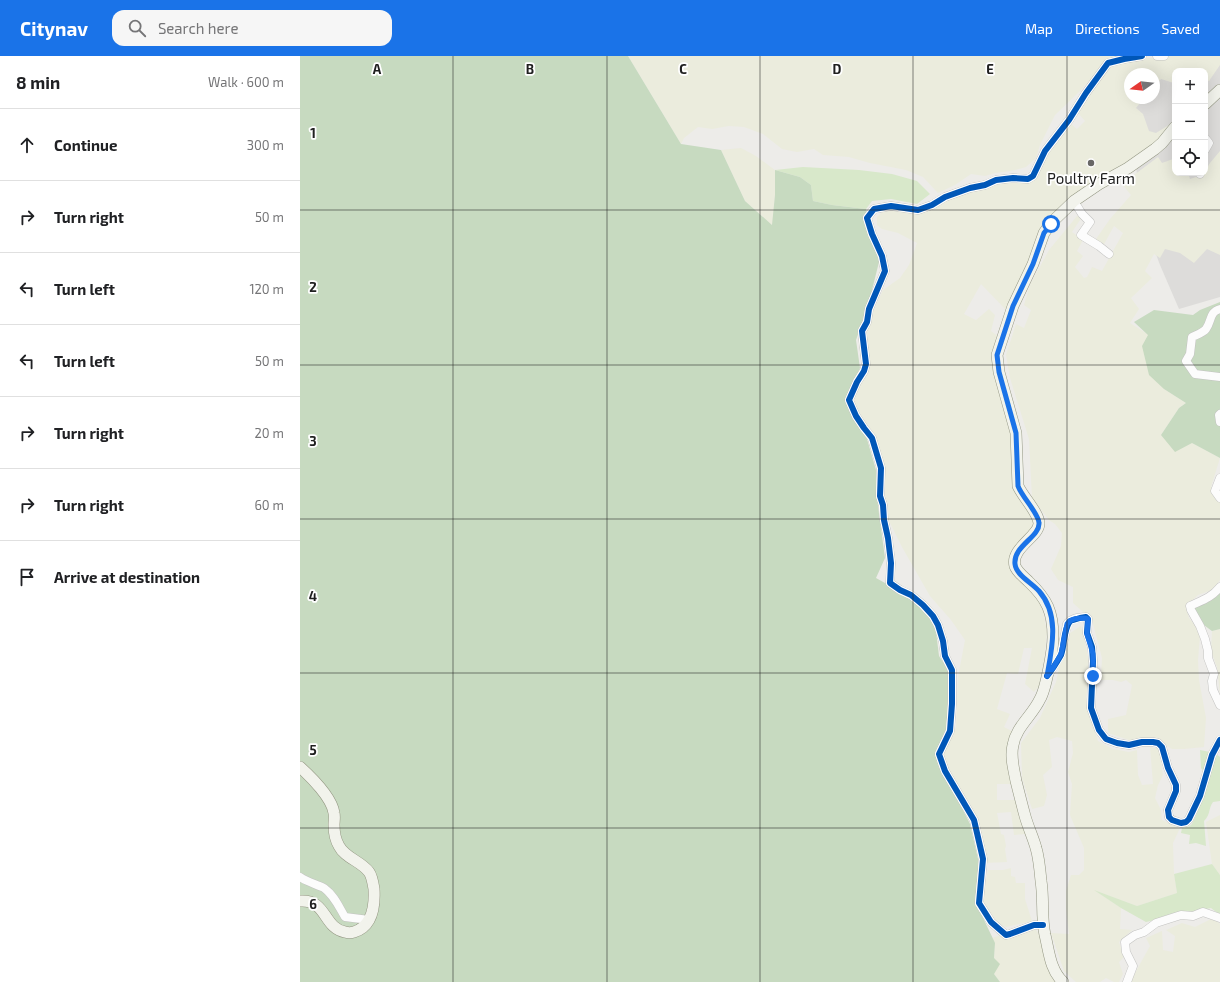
<!DOCTYPE html>
<html lang="en">
<head>
<meta charset="utf-8">
<style>
	:root { --surface:#fff; --page:#f6f6f6; --text:#202124; --muted:#757577; --line:#e0e0e0; --accent:#1a73e8 }
	body { margin:0; font-family:"Exo 2",sans-serif; background:var(--page); color:var(--text) }
	.controls { position:absolute; right:12px; top:12px; display:grid; overflow:hidden; border-radius:8px; box-shadow:0 4px 16px #0002 }
	.controls button { width:36px; height:36px; display:grid; place-items:center; padding:0; border:0; border-bottom:1px solid var(--line); background:var(--surface); color:var(--text); font:20px sans-serif }
	.compass { position:absolute; left:824px; top:12px; width:36px; height:36px; border-radius:50%; background:var(--surface); box-shadow:0 4px 16px #0002; rotate:256deg }
	.stop { position:absolute; width:12px; height:12px; margin:-9px; border:3px solid #1a73e8; border-radius:50%; background:#fff }
	.stop.end { background:#1a73e8; border-color:#fff; box-shadow:0 1px 4px #0008 }
	.list { margin:0; padding:0; list-style:none }
	h2 { display:flex; justify-content:space-between; align-items:center; height:52px; margin:0; padding:0 16px; font-size:17px }
	h2 small { font-size:13px; font-weight:400; color:var(--muted) }
	.list li { display:grid; grid-template-columns:26px 1fr auto; gap:12px; align-items:center; box-sizing:border-box; height:72px; padding:0 16px; border-top:1px solid var(--line) }
	.list b { display:block; font-size:15px; white-space:nowrap }
	.list em { font-size:13px; font-style:normal; color:var(--muted) }
	.icon { flex:none; width:22px; height:22px; fill:none; stroke:currentColor; stroke-width:2; stroke-linecap:round; stroke-linejoin:round }
	.map { position:relative; flex:none; width:920px; height:926px; overflow:hidden }
	header { display:flex; align-items:center; gap:24px; box-sizing:border-box; height:56px; padding:0 20px; background:var(--accent); color:#fff }
	header strong { font-size:19px }
	nav { display:flex; gap:22px; margin-inline-start:auto; font-size:14px }
	.search { width:280px; height:36px; background:var(--page); display:flex; align-items:center; gap:10px; box-sizing:border-box; padding:0 14px; border-radius:12px; color:var(--muted); font-size:15px }
	main { display:flex }
	aside { flex:1; background:var(--surface) }
	.map>svg:first-child { display:block }
	.residential { fill:#dddcda; fill-rule:evenodd }
	.farmland { fill:#ebecdd }
	.grass { fill:#d8e8ca }
	.forest { fill:#c7dac0 }
	.lines { fill:none; stroke-linecap:round; stroke-linejoin:round }
	.street-casing { stroke:#c3c3c1; stroke-width:9 }
	.secondary-casing { stroke:#939682; stroke-width:12 }
	.street { stroke:#fcfcfc; stroke-width:8 }
	.secondary { stroke:#f2f3ec; stroke-width:11 }
	.cycleway-casing { stroke:#fff; stroke-width:8 }
	.cycleway { stroke:#0057b8; stroke-width:6 }
	.route { stroke:#1a73e8; stroke-width:5 }
	.grid { fill:none; stroke:#202020; stroke-width:1; stroke-opacity:0.55 }
	.poi-dot { fill:#686766; stroke:#fff; stroke-width:1.5 }
	.labels { text-anchor:middle; dominant-baseline:central; stroke-width:3.5; stroke-linejoin:round; paint-order:stroke }
	.poi-label { font-size:15px; fill:#202020; stroke:#fff }
	.grid-label { font-size:13px; text-anchor:middle; font-weight:bold; fill:#202020; stroke:#fff; stroke-width:3.5; stroke-linejoin:round; paint-order:stroke }
</style>
</head>
<body>
<header>
<strong>Citynav</strong>
<div class="search"><svg class="icon" aria-label="search" viewBox="0 0 24 24"><circle cx="10" cy="10" r="6"/><path d="M15 15l6 6"/></svg>Search here</div>
<nav><a>Map</a><a>Directions</a><a>Saved</a></nav>
</header>
<main>
<aside>
<h2>8 min<small>Walk · 600 m</small></h2>
<ul class="list">
<li><svg class="icon" aria-label="ahead" viewBox="0 0 24 24"><path d="M12 20V5M6 11l6-6 6 6"/></svg><div><b>Continue</b></div><em>300 m</em></li>
<li><svg class="icon" aria-label="right" viewBox="0 0 24 24"><path d="M7 20v-9h11M14 6l5 5-5 5"/></svg><div><b>Turn right</b></div><em>50 m</em></li>
<li><svg class="icon" aria-label="left" viewBox="0 0 24 24"><path d="M17 20v-9H6M10 6l-5 5 5 5"/></svg><div><b>Turn left</b></div><em>120 m</em></li>
<li><svg class="icon" aria-label="left" viewBox="0 0 24 24"><path d="M17 20v-9H6M10 6l-5 5 5 5"/></svg><div><b>Turn left</b></div><em>50 m</em></li>
<li><svg class="icon" aria-label="right" viewBox="0 0 24 24"><path d="M7 20v-9h11M14 6l5 5-5 5"/></svg><div><b>Turn right</b></div><em>20 m</em></li>
<li><svg class="icon" aria-label="right" viewBox="0 0 24 24"><path d="M7 20v-9h11M14 6l5 5-5 5"/></svg><div><b>Turn right</b></div><em>60 m</em></li>
<li><svg class="icon" aria-label="arrive" viewBox="0 0 24 24"><path d="M6 21V4h12l-3 4 3 4H6"/></svg><div><b>Arrive at destination</b></div></li>
</ul>
</aside>
<div class="map">
<svg width="920" height="926" viewBox="0 0 920 926">
	<rect width="100%" height="100%" fill="#edece9"/>
	<path class="residential" d="M920,0v241l-41,12 -19,-44 -17,-46 -4,-17 -8,-104h23v-24zM875,15h30v102h-30z"/>
	<g class="farmland">
		<polygon points="328,0 824,0 806,6 779,36 755,59 740,89 736,102 726,111 711,115 695,117 685,120 671,118 655,129 638,137 623,121 606,114 570,107 549,101 523,99 514,93 497,96 482,93 463,78 444,71 429,70 412,73 398,71 384,82 381,88"/>
		<polygon points="867,0 920,0 920,9 909,25 905,23 905,15 892,15 890,14 888,15 875,15 875,26 874,27 861,23 854,31 854,18 830,18 830,42 844,42 836,52 843,58 849,75 856,77 872,67 857,86 747,169 708,256 681,228 664,258 676,264 689,253 695,259 691,275 699,281 713,377 717,432 736,467 711,498 740,541 747,576 744,603 739,630 734,636 725,628 732,592 724,592 718,618 707,617 697,653 710,658 704,671 714,676 713,728 697,728 697,744 718,744 726,778 714,779 711,756 697,757 701,778 704,779 706,790 705,793 707,806 685,807 676,761 646,710 643,698 656,671 658,621 665,584 651,564 630,540 602,491 588,463 578,391 572,376 561,364 554,349 555,338 569,314 565,289 564,275 583,234 600,222 609,209 617,187 598,177 582,173 577,169 577,161 583,155 592,153 612,156 637,147 707,124 734,122 747,102 752,89 770,67 777,73 785,65 777,56 808,9 844,2 864,3"/>
		<polygon points="441,92 456,100 475,114 475,139 473,170 445,145 421,94"/>
		<polygon points="875,93 875,117 888,117 890,123 902,119 904,117 905,117 905,115 910,107 920,95 920,199 907,193 894,207 880,197 865,193 860,202 854,198 845,215 852,222 831,242 839,253 830,267 849,279 864,333 886,347 879,352 861,379 892,387 920,402 911,431 920,431 920,524 912,534 898,539 886,550 889,562 895,569 900,580 898,604 899,624 906,662 904,691 884,693 872,693 853,681 832,685 808,677 808,663 826,659 832,629 826,624 821,626 813,624 801,624 802,602 792,564 773,547 773,531 758,524 751,513 761,490 762,477 755,468 749,464 732,442 729,383 710,322 706,299 716,268 724,272 731,254 724,249 730,229 749,194 777,160 782,161 772,176 783,184 777,195 783,200 775,211 784,222 787,221 792,211 802,215 823,177 814,170 803,190 796,183 810,163 831,139 822,128 858,101 862,107 873,103"/>
		<polygon points="781,570 789,605 786,646 798,685 813,693 829,696 837,694 838,719 842,729 853,728 850,691 859,693 863,719 858,729 855,742 861,754 862,764 880,772 873,787 874,818 877,837 837,850 796,835 821,852 820,873 832,874 819,886 824,901 819,906 823,918 819,926 814,926 806,922 800,926 776,926 764,915 751,877 769,878 766,853 766,835 771,819 779,819 784,814 784,792 770,759 772,728 768,716 773,697 772,685 757,681 749,684 752,711 743,719 747,739 744,750 732,753 722,722 721,687 740,662 756,626 760,608 770,577"/>
		<polygon points="920,573 920,638 917,611 911,595 912,575"/>
		<polygon points="920,759 920,819 912,808 906,766"/>
		<polygon points="711,812 711,820 715,821 716,827 725,827 725,843 732,865 706,871 694,866 682,848 684,834 688,814 703,814"/>
		<polygon points="913,862 920,868 920,926 830,926 850,890 846,882 862,875 863,894 873,896 875,880 866,874 882,867 895,871"/>
		<polygon points="725,874 736,874 743,883 747,909 755,926 700,926 694,918 694,902 695,888 692,882 701,879"/>
	</g>
	<g class="grass">
		<polygon points="503,111 559,114 592,118 617,125 630,138 617,148 591,143 572,145 566,153 532,149 513,145 511,129 500,121 475,114"/>
		<path d="M900,694l15,3 5,4v44l-7,1c-5,7 -2,12 -9,19l2,25 -10,-3 -7,1 1,-9 -9,-2 1,-5c3,-1 7,-1 9,-3 4,-4 15,-37 18,-45l-8,-12z"/>
		<polygon points="912,808 920,819 920,859 911,852 846,866 821,852 794,834 837,850 877,837 874,818"/>
	</g>
	<g class="forest">
		<polygon points="0,0 328,0 381,88 421,94 445,145 472,169 475,139 475,114 500,121 511,129 513,145 532,149 566,153 579,206 567,254 556,284 560,312 546,343 567,383 576,414 578,450 585,502 576,522 612,542 635,567 639,600 649,615 647,671 636,700 670,768 679,807 675,845 695,887 694,902 700,908 694,918 700,926 0,926"/>
		<polygon points="920,246 920,402 892,387 875,396 861,379 879,352 886,347 864,333 849,319 842,290 848,279 834,266 854,254 893,259 900,254"/>
		<path d="M920,532v41l-8,2c-9,-7 -18,-12 -17,-25z"/>
	</g>
	<g class="lines">
		<g class="street-casing">
			<g id="street">
				<polyline points="857,0 864,0"/>
				<polyline points="905,82 909,87 905,94"/>
				<polyline points="900,117 900,118"/>
				<polyline points="774,145 782,158 790,166 781,179 799,190 809,198"/>
				<path d="M920,253c-11,3 -8,12 -14,20 -3,4 -10,6 -14,8l-2,17 -4,7 9,13 25,3"/>
				<polyline points="920,358 919,359 920,366"/>
				<polyline points="920,422 915,435 920,442"/>
				<path d="M920,531c-9,11 -17,13 -30,19l1,4 9,16 5,13 3,12v7l6,16 -2,7 1,9 7,15"/>
				<path d="M749,618l12,-20 6,-30c4,-6 11,-6 19,-7l2,2 -1,14 5,14 1,14 -2,47 8,22 7,9 11,4 12,2 13,-3h11l5,1 4,4 6,21 8,17v6l-8,19 1,7 3,3 9,3 5,-1 3,-3 11,-23 12,-41 8,-15"/>
				<path d="M0,821c7,5 16,7 24,11 10,7 15,19 21,29l24,3"/>
				<polyline points="743,869 734,869 710,878 706,879 691,866 679,847 683,803 674,764 645,715 639,698 650,675 652,648 652,614 645,600 643,585 638,569 633,560 623,549 611,539 600,534 590,527 591,507 588,482 584,464 583,449 580,440 581,412 572,382 564,372 556,360 549,344 557,326 564,315 566,308 562,275 567,266 569,253 585,215 582,200 572,178 567,162 574,153 591,150 618,154 632,149 645,141 670,132 685,129 696,124 713,122 728,123 733,120 745,95 769,64 786,37 808,7 824,3 842,0"/>
				<polyline points="827,926 833,910 826,896 825,886 835,879 844,876 856,867 881,859 893,860 903,856 920,862"/>
			</g>
		</g>
		<g class="secondary-casing">
			<g id="secondary">
				<polyline points="905,48 920,34"/>
				<path d="M0,711c11,10 32,31 34,46 1,4 0,8 0,12 0,7 2,16 5,21 6,12 22,15 30,26 3,4 4,11 5,17 1,17 -1,37 -20,43 -3,1 -6,1 -9,0 -22,-4 -18,-33 -45,-31"/>
				<path d="M763,926c-13,-12 -14,-31 -18,-47 -4,-18 -1,-36 -4,-54 -1,-11 -2,-23 -5,-33 -3,-11 -8,-21 -11,-32 -3,-11 -6,-23 -9,-35 -2,-11 -6,-24 -3,-36 3,-18 19,-29 27,-46 6,-10 13,-50 13,-62 0,-25 -6,-38 -24,-55 -5,-5 -12,-10 -14,-16 -5,-18 25,-30 24,-43 -1,-11 -16,-26 -21,-37l-2,-53 -17,-61 -2,-17 16,-49 20,-42 11,-31 7,-10 23,-22 25,-17 29,-16 27,-19 7,-6 13,-16"/>
			</g>
		</g>
		<use href="#street" class="street"/>
		<use href="#secondary" class="secondary"/>
		<g class="cycleway-casing">
			<g id="cycleway">
				<path d="M747,620c5,-6 10,-14 14,-21 4,-11 2,-24 9,-34l10,-3 6,-1 2,2 -1,14 5,14 1,14 -2,47 8,22 7,9 11,4 12,2 13,-3h11l5,1 4,4 6,21 8,17v6l-8,19 1,7 3,3 9,3 5,-1 3,-3 11,-23 12,-41 8,-15"/>
				<polyline points="743,869 734,869 710,878 706,879 691,866 679,847 683,803 674,764 645,715 639,698 650,675 652,648 652,614 645,600 643,585 638,569 633,560 623,549 611,539 600,534 590,527 591,507 588,482 584,464 583,449 580,440 581,412 572,382 564,372 556,360 549,344 557,326 564,315 566,308 562,275 567,266 569,253 585,215 582,200 572,178 567,162 574,153 591,150 618,154 632,149 645,141 670,132 685,129 696,124 713,122 728,123 733,120 745,95 769,64 786,37 808,7 824,3 842,0"/>
			</g>
		</g>
		<use href="#cycleway" class="cycleway"/>
	</g>
	<g class="lines">
		<path class="route" d="M751,168l-7,9 -11,31 -20,42 -16,49 2,17 17,61 2,53c4,11 21,28 21,37 1,14 -26,23 -24,41 1,11 17,19 24,27 21,24 13,57 8,85l6,-8 8,-14 6,-30c4,-6 11,-6 19,-6l2,1 -1,15 6,20v22"/>
	</g>
	<path class="grid" d="M153,0v926M307,0v926M460,0v926M613,0v926M767,0v926M0,154h920M0,309h920M0,463h920M0,617h920M0,772h920"/>
	<circle class="poi-dot" cx="791" cy="107" r="4"/>
	<g class="labels">
		<g class="poi-label">
			<text x="791" y="122">Poultry Farm</text>
		</g>
	</g>
	<g class="grid-label">
		<text x="77" y="18">A</text>
		<text x="230" y="18">B</text>
		<text x="383" y="18">C</text>
		<text x="537" y="18">D</text>
		<text x="690" y="18">E</text>
		<text x="13" y="82">1</text>
		<text x="13" y="236">2</text>
		<text x="13" y="390">3</text>
		<text x="13" y="545">4</text>
		<text x="13" y="699">5</text>
		<text x="13" y="853">6</text>
	</g>
</svg>
<div class="controls">
<button>+</button>
<button>−</button>
<button><svg class="icon" aria-label="locate" viewBox="0 0 24 24"><circle cx="12" cy="12" r="6"/><path d="M12 2v4M12 18v4M2 12h4M18 12h4"/></svg></button>
</div>
<svg class="compass" viewBox="-18 -18 36 36"><path d="M0-13l5 13h-10z" fill="#e53935"/><path d="M0 13l5-13h-10z" fill="#757577"/></svg>
<div class="stop" style="left:751px;top:168px"></div>
<div class="stop end" style="left:793px;top:620px"></div>
</div>
</main>
</body>
</html>
